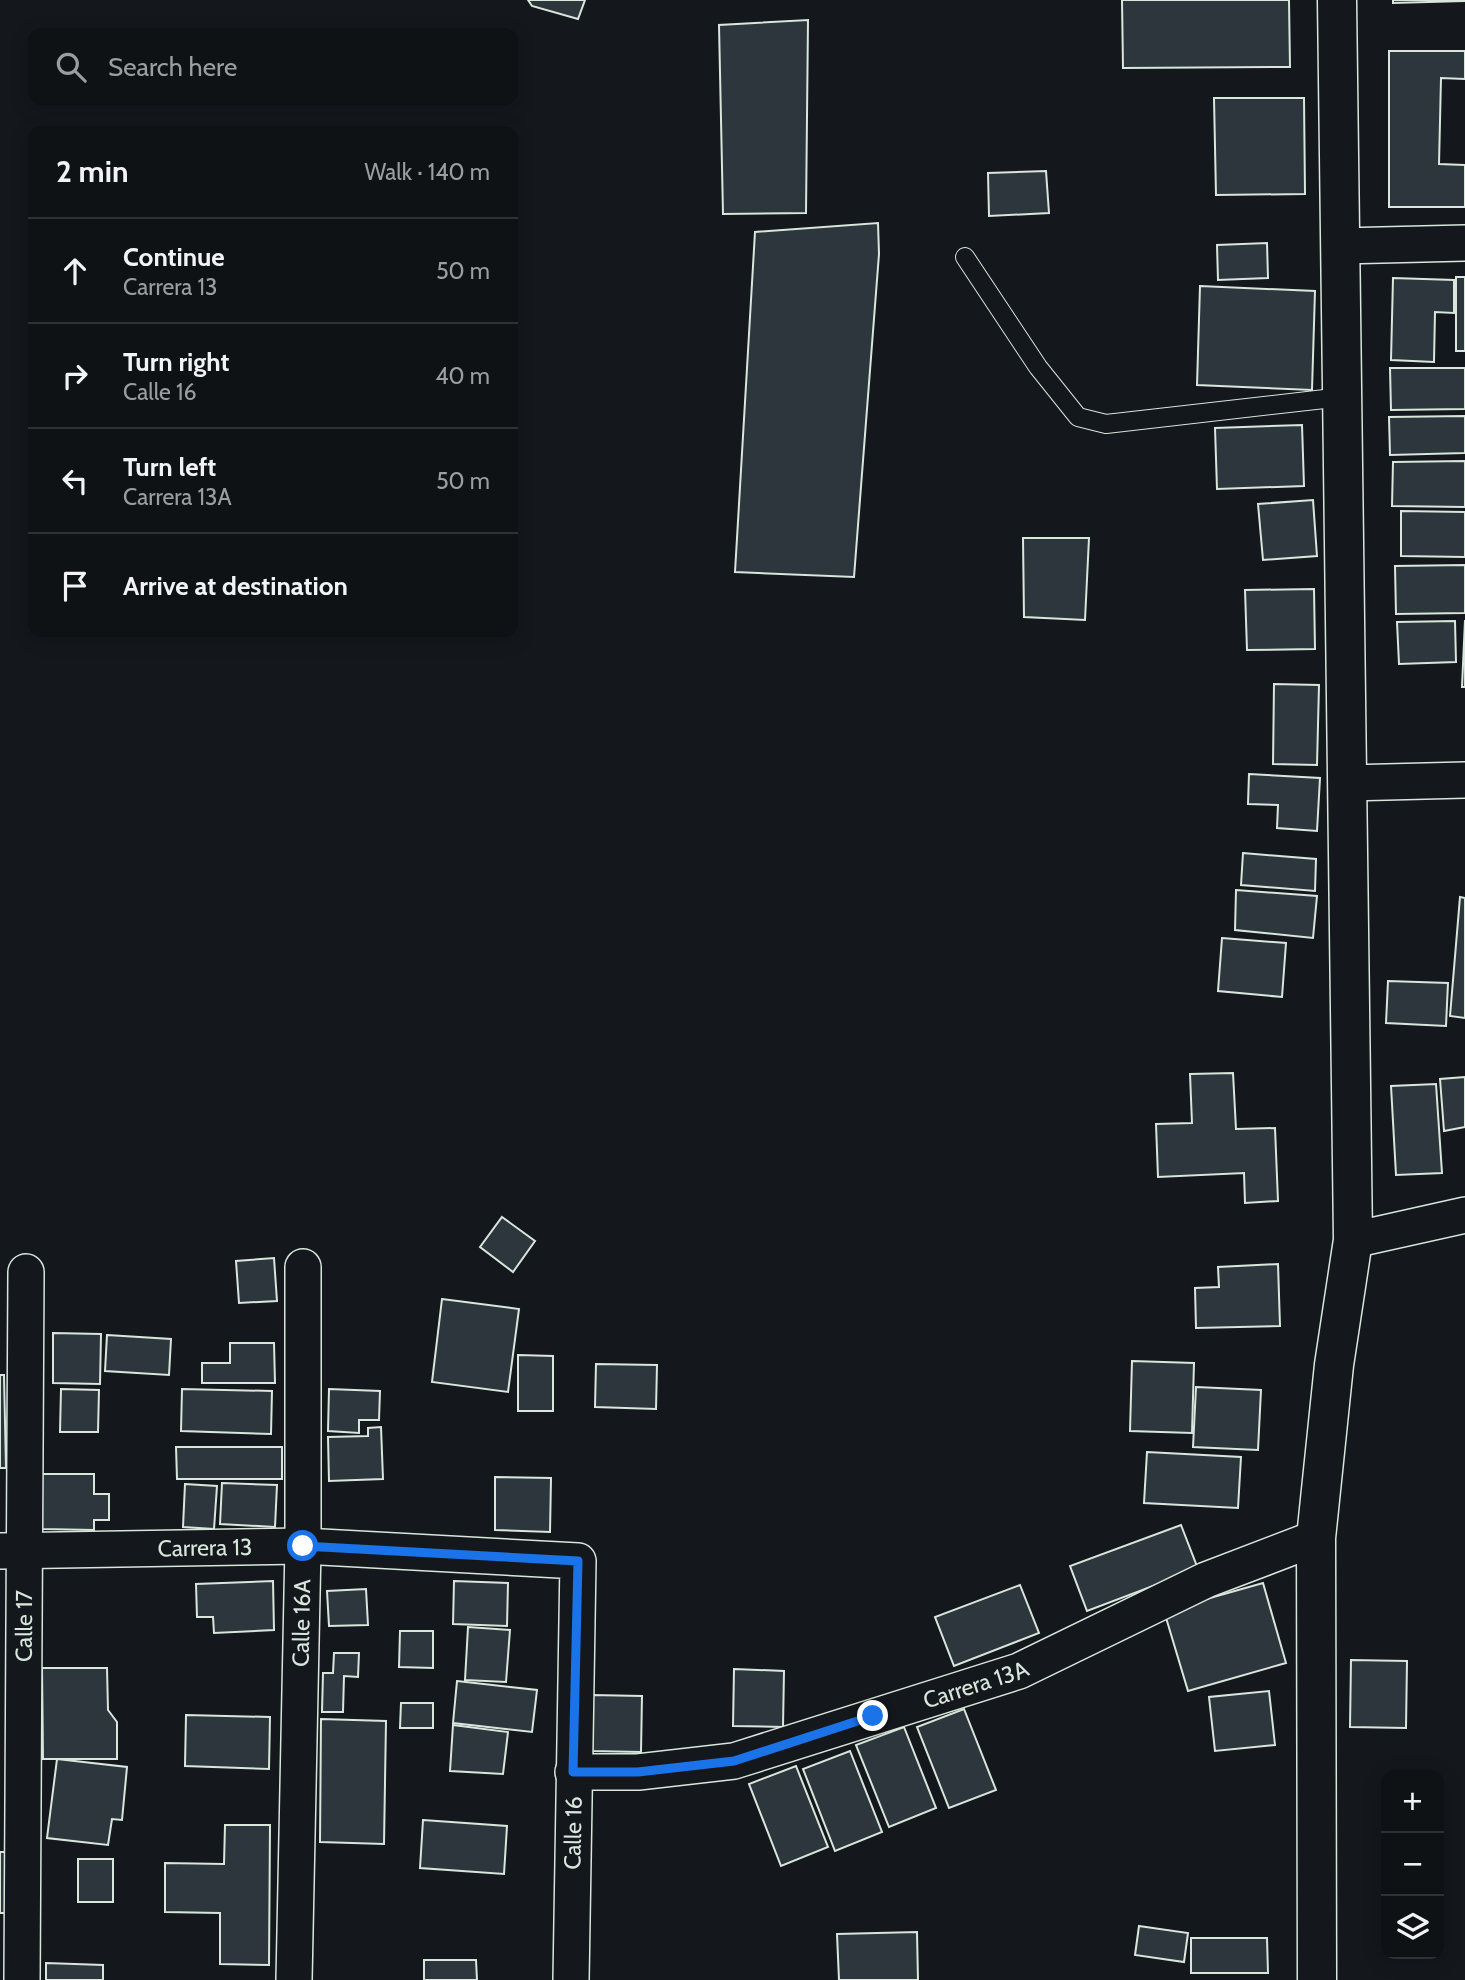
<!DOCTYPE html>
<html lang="en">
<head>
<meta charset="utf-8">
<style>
	:root { --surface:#0f1215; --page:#181b1e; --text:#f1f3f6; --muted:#9b9ea0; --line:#2f3234 }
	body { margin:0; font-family:Cabin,sans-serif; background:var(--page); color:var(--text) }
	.controls { position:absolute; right:21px; bottom:21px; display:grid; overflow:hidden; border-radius:14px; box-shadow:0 4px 18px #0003 }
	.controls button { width:63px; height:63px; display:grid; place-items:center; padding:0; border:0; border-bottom:2px solid var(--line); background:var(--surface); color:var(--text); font:35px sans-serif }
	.stop { position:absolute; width:21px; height:21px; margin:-16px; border:5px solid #1a73e8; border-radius:50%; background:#fff }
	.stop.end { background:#1a73e8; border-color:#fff; box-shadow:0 2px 7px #0008 }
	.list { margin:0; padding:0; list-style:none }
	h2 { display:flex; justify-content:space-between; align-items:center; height:91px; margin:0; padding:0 28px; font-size:30px }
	h2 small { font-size:23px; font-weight:400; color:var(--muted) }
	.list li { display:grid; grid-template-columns:46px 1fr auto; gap:21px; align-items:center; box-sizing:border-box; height:105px; padding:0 28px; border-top:2px solid var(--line) }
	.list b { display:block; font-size:26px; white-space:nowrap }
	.list p { margin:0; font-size:23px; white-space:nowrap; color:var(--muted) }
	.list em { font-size:23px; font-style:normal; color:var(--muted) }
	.icon { flex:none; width:38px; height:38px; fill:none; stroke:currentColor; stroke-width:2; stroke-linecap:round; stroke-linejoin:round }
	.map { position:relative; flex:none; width:1465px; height:1980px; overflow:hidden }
	.search { position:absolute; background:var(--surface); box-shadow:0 4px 18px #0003; left:28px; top:28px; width:490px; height:77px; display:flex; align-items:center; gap:18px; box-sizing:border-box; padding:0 24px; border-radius:14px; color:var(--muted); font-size:26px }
	.panel { position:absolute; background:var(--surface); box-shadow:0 4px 18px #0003; left:28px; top:126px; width:490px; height:511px; border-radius:14px }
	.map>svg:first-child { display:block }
	.building { fill:#2c363c; stroke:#d8e6dc; stroke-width:2 }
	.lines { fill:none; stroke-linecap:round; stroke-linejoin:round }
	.lane-casing { stroke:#d8e6dc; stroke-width:20 }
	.street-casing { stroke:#d8e6dc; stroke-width:38 }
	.secondary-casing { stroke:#d8e6dc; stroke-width:41 }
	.lane { stroke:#14181c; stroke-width:18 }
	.street { stroke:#14181c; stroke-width:35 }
	.secondary { stroke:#14181c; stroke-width:38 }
	.route { stroke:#1a73e8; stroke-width:9 }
	.labels { text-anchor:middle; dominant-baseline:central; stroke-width:5; stroke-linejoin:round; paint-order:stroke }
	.street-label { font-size:23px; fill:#d8e6dc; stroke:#14181c }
</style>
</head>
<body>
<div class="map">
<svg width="1465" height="1980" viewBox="0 0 1465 1980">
	<rect width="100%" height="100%" fill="#14181c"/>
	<g class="building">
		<polygon points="528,0 585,0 578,19 532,6"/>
		<polygon points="1122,0 1289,0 1290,67 1123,68"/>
		<polygon points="1393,0 1465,0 1465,1 1393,3"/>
		<polygon points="808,20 806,213 723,214 719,25"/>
		<polygon points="1389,51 1465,51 1465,79 1441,78 1439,164 1465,165 1465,207 1389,207"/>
		<polygon points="1214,98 1304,98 1305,194 1216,195"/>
		<polygon points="1046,171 1049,213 989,216 988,173"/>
		<polygon points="878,223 879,254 854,577 735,572 755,232"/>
		<polygon points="1267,243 1268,278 1218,280 1217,245"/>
		<rect x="1456" y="277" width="9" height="74"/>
		<polygon points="1393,278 1454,280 1454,313 1435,312 1434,362 1391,360"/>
		<polygon points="1200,286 1315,291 1312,390 1197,385"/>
		<polygon points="1390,368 1465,368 1465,409 1391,410"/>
		<polygon points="1465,416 1465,453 1390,455 1389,417"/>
		<polygon points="1302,425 1304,486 1217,489 1215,428"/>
		<polygon points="1465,461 1465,507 1392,506 1393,462"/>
		<polygon points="1313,500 1317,556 1263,560 1258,504"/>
		<polygon points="1401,511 1465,512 1465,557 1401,556"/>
		<polygon points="1023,538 1089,538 1085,620 1024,617"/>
		<polygon points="1465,565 1465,613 1396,614 1395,566"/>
		<polygon points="1314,589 1315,649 1247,650 1245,590"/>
		<polygon points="1465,620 1465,687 1462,687"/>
		<polygon points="1455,621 1456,662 1399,664 1397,622"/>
		<polygon points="1274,684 1319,685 1317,765 1273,764"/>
		<polygon points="1249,774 1320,778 1317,831 1277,828 1278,805 1248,804"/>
		<polygon points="1243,853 1316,859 1315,891 1241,885"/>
		<polygon points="1236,890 1317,896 1313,938 1235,930"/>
		<polygon points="1460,897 1465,898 1465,1018 1450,1016"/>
		<polygon points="1222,938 1286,943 1282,997 1218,991"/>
		<polygon points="1388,981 1448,983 1446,1026 1386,1023"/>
		<polygon points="1233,1073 1236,1129 1275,1128 1278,1201 1245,1203 1244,1173 1158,1177 1156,1124 1192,1123 1190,1074"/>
		<polygon points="1465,1077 1465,1127 1444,1131 1440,1079"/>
		<polygon points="1436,1084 1442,1173 1396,1175 1391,1086"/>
		<polygon points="502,1217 535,1241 513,1272 480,1247"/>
		<polygon points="274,1258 277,1301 239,1303 236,1261"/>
		<polygon points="1278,1264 1280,1326 1196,1328 1195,1288 1219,1287 1218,1267"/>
		<polygon points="442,1299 519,1309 508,1392 432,1382"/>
		<polygon points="53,1333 101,1334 100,1384 53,1383"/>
		<polygon points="107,1335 171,1339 169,1375 105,1371"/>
		<polygon points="230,1343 274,1343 275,1383 202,1383 202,1363 230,1363"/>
		<polygon points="518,1355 553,1356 553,1411 518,1411"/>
		<polygon points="1132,1361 1194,1363 1192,1433 1130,1431"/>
		<polygon points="596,1364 657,1365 656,1409 595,1407"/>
		<polygon points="0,1375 4,1375 6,1468 0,1468"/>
		<polygon points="1196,1387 1261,1390 1258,1450 1193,1447"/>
		<polygon points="61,1389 99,1390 98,1432 60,1432"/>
		<polygon points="182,1389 272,1391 271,1434 181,1431"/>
		<polygon points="329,1389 380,1391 379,1420 359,1420 359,1433 328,1431"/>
		<polygon points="381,1427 383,1479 329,1481 328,1437 368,1436 368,1428"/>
		<polygon points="176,1447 282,1447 282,1479 177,1479"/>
		<polygon points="1147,1452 1241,1457 1238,1508 1144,1503"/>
		<polygon points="42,1474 94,1474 94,1494 109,1494 109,1520 94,1520 94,1530 42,1529"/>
		<polygon points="495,1477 551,1478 550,1532 495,1530"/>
		<polygon points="222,1483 277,1485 275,1527 220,1524"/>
		<polygon points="185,1484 217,1486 214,1529 183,1527"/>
		<polygon points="1181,1525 1198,1569 1087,1611 1070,1566"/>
		<polygon points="273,1581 274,1630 214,1633 213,1617 197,1617 196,1584"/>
		<polygon points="454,1581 508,1583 507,1626 453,1624"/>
		<polygon points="1263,1583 1286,1663 1188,1691 1164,1611"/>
		<polygon points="1020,1585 1039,1633 954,1666 935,1617"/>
		<polygon points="366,1589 368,1625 329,1626 327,1591"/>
		<polygon points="468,1627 510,1630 506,1682 465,1680"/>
		<polygon points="400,1631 433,1631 433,1668 399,1667"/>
		<polygon points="334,1653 359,1653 358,1677 344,1676 343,1712 322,1712 323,1673 333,1673"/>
		<polygon points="1351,1660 1407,1661 1406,1728 1350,1727"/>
		<polygon points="42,1668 107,1668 108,1710 117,1722 117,1759 43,1759"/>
		<polygon points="734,1669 784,1671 783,1727 733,1726"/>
		<polygon points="457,1681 537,1690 532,1732 453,1723"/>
		<polygon points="1269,1691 1275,1745 1215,1751 1209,1697"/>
		<polygon points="592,1695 642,1696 641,1752 591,1751"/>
		<polygon points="401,1703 433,1703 433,1728 400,1728"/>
		<polygon points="964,1709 996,1790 949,1808 917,1727"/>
		<polygon points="186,1715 270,1717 269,1769 185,1766"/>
		<polygon points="321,1719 386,1721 384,1844 320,1842"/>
		<polygon points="453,1725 508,1732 503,1774 450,1771"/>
		<polygon points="904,1727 936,1808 889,1827 856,1745"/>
		<polygon points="850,1751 882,1832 835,1851 803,1769"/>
		<polygon points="57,1759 127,1767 122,1820 112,1819 108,1845 47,1838"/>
		<polygon points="796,1766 828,1847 781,1866 749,1784"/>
		<polygon points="423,1820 507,1826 504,1874 420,1868"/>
		<polygon points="225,1825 270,1825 269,1965 220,1964 220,1913 165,1912 165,1863 224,1864"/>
		<polygon points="0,1852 11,1852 10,1913 0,1913"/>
		<rect x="78" y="1859" width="35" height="43"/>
		<polygon points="1139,1926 1188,1933 1184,1962 1135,1955"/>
		<polygon points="917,1932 918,1980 839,1980 837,1934"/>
		<polygon points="1191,1938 1267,1938 1268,1973 1191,1973"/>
		<polygon points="424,1960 476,1960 477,1980 424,1980"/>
		<polygon points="46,1963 103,1965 103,1980 46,1980"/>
	</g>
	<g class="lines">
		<g class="lane-casing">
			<polyline id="lane" points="965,257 1038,367 1078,417 1106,424 1342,397"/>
		</g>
		<g class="street-casing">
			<g id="street">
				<polyline points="1340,246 1465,243"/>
				<polyline points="1347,783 1465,780"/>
				<polyline points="1353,1240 1465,1215"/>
				<path id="s1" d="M0,1551l303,-5 275,15 -7,419"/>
				<path id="s2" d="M573,1772h65l96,-11 285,-90 187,-91 110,-42"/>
				<path id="s3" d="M22,1980l4,-708"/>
				<path id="s4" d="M294,1980l9,-434v-279"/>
			</g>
		</g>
		<g class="secondary-casing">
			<polyline id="secondary" points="1317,1980 1316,1538 1334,1365 1353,1240 1337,0"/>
		</g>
		<use href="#lane" class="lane"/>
		<use href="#street" class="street"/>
		<use href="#secondary" class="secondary"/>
	</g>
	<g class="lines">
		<polyline class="route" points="303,1546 578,1561 573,1772 638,1772 734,1761 873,1716"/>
	</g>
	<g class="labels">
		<g class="street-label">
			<text stroke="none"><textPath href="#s1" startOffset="205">Carrera 13</textPath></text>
			<text stroke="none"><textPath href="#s4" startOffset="357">Calle 16A</textPath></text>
			<text stroke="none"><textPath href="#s3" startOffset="354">Calle 17</textPath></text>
			<text stroke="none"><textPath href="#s2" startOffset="415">Carrera 13A</textPath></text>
			<text transform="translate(573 1833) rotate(-89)">Calle 16</text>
		</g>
	</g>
</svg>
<div class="controls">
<button>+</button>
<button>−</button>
<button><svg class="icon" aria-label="layers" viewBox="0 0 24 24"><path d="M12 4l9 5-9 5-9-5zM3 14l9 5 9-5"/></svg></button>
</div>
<div class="stop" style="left:303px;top:1546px"></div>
<div class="stop end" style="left:873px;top:1716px"></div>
<div class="search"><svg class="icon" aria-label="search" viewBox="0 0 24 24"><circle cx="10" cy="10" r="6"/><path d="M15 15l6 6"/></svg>Search here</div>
<section class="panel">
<h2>2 min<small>Walk · 140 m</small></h2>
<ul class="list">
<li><svg class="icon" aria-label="ahead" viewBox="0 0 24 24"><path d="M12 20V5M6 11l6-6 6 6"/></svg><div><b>Continue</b><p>Carrera 13</p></div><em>50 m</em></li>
<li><svg class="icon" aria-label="right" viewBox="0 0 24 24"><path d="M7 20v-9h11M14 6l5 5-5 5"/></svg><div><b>Turn right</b><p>Calle 16</p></div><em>40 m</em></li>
<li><svg class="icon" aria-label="left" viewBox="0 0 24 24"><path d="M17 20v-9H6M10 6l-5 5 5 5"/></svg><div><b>Turn left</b><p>Carrera 13A</p></div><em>50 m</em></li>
<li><svg class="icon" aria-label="arrive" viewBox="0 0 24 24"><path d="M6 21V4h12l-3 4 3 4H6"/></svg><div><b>Arrive at destination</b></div></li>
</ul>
</section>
</div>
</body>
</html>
